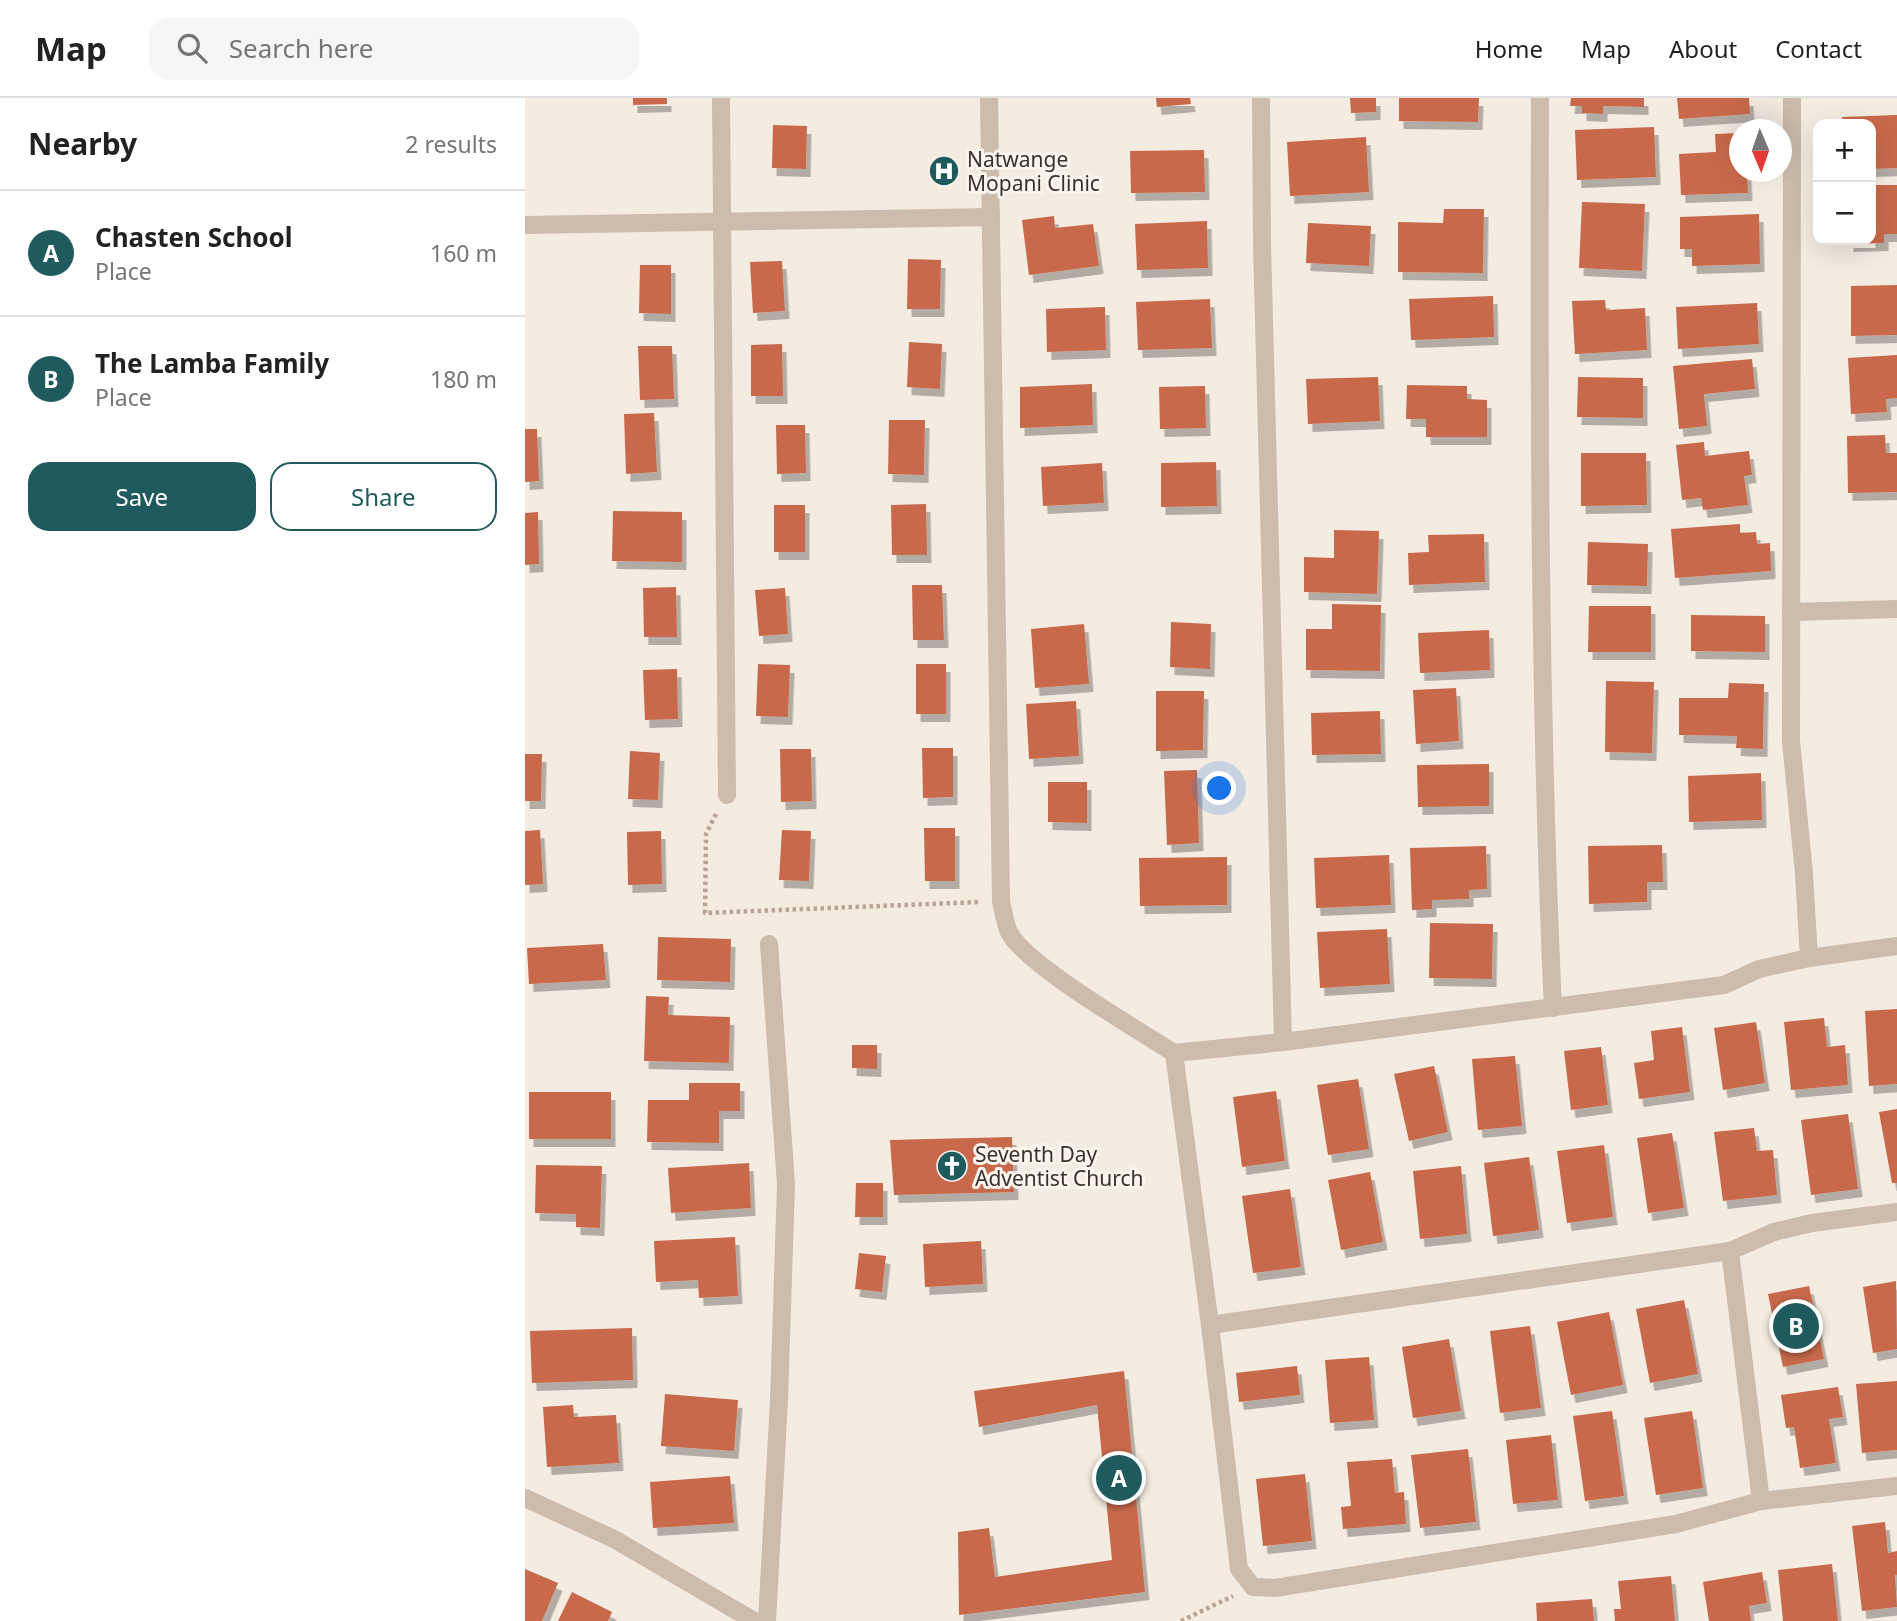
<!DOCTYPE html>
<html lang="en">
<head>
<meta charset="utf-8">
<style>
	:root { --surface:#fff; --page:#f6f6f6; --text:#222; --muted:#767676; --line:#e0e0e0; --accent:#1f5a5e }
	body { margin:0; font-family:"Noto Sans",sans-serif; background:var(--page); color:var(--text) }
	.controls { position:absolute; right:21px; top:21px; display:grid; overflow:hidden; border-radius:14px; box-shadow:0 7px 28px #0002 }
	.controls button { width:63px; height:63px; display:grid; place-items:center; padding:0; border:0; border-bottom:2px solid var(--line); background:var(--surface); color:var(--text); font:35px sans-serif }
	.compass { position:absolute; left:1204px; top:21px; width:63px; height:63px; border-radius:50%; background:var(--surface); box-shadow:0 7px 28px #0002; rotate:178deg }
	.you { position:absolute; left:695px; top:691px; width:24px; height:24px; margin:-18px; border:5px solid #fff; border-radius:50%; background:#1a73e8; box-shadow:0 0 0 10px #1a73e833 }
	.badge { display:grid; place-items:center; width:46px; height:46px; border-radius:50%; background:var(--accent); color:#fff; font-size:23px; font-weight:700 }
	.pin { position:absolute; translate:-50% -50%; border:4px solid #fff; box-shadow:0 2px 7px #0006 }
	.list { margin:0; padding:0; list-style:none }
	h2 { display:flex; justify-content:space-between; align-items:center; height:91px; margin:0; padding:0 28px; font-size:30px }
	h2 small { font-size:23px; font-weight:400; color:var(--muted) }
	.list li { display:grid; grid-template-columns:46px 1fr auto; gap:21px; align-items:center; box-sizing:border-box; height:126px; padding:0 28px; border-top:2px solid var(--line) }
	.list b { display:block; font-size:26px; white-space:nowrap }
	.list p { margin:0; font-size:23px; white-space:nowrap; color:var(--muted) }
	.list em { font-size:23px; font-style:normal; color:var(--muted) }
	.actions { display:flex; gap:14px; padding:21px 28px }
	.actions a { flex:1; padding:16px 0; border:2px solid var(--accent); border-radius:21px; text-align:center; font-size:24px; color:var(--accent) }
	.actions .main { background:var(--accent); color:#fff }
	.icon { flex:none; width:38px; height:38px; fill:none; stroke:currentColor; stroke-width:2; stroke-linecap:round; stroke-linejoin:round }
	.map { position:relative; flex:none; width:1372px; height:1523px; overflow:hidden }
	header { display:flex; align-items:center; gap:42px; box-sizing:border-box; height:98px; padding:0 35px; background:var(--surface); border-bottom:2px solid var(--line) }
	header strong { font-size:33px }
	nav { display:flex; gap:38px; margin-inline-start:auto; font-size:24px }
	.search { width:490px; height:63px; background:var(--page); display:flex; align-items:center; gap:18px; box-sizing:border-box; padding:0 24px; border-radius:21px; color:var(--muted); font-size:26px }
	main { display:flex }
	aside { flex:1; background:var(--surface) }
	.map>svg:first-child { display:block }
	.building { fill:#c8694b; filter:url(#shadow) }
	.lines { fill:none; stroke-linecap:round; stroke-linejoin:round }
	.path { stroke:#b9a596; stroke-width:4.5; stroke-dasharray:3.5 3.5; stroke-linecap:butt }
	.street { stroke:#cdbbac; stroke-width:18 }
	.labels { text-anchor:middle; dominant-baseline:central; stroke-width:6; stroke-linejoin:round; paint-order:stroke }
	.poi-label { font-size:21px; fill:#3b302b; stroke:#fbf5ee; text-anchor:start }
</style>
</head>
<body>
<header>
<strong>Map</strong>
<div class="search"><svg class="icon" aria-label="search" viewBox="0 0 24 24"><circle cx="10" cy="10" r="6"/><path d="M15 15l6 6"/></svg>Search here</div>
<nav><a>Home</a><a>Map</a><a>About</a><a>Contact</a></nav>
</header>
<main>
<aside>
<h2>Nearby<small>2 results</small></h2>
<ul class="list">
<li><span class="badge">A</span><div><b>Chasten School</b><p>Place</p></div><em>160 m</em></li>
<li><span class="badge">B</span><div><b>The Lamba Family</b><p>Place</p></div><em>180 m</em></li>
</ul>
<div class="actions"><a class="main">Save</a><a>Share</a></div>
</aside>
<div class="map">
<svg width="1372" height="1523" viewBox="0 0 1372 1523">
	<defs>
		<filter id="shadow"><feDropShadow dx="4.5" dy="8" stdDeviation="0" flood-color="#0004"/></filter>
	</defs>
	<rect width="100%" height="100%" fill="#f4ebe1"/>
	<g class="building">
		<polygon points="108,0 142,0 142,6 108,7"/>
		<polygon points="631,0 665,0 666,6 632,9"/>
		<polygon points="825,0 851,0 851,14 826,15"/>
		<polygon points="874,0 954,0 953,24 874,23"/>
		<polygon points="1046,0 1119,0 1119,9 1078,8 1078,16 1057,15 1057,8 1045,8"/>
		<polygon points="1152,0 1224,0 1225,16 1154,21"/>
		<polygon points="1372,17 1372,70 1346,71 1346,26 1318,26 1317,19"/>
		<polygon points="248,27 282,28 281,71 247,70"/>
		<polygon points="1129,29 1131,79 1052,82 1050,32"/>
		<polygon points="1214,35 1214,74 1222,74 1223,95 1156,97 1154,56 1191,54 1190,36"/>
		<polygon points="841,39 844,94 765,98 762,44"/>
		<polygon points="679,52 680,94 606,95 605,53"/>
		<polygon points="1346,87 1372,87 1372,136 1359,136 1359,145 1324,146 1324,142 1346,142"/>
		<polygon points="1057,104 1120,106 1117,173 1054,170"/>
		<polygon points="919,111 959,111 958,175 873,174 873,124 918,125"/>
		<polygon points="1234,116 1235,166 1167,168 1167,151 1155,151 1155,119"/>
		<polygon points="529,118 530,130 568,126 574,168 504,177 497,122"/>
		<polygon points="682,123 683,170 612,172 610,126"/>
		<polygon points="783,125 846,128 844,168 781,165"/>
		<polygon points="383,161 416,162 415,211 382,211"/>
		<polygon points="257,163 260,213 228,215 225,164"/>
		<polygon points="115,167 146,167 146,216 114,215"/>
		<polygon points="1372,187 1372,237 1326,238 1326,188"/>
		<polygon points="968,198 969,239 886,242 884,201"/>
		<polygon points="685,201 687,250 613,252 611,204"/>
		<polygon points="1080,202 1081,212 1120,210 1122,252 1050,256 1047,203"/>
		<polygon points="1232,205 1234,246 1153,251 1151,209"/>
		<polygon points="580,209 581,252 522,254 521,211"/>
		<polygon points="384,244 417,246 415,291 382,289"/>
		<polygon points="257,246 258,298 226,298 226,247"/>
		<polygon points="113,248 147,248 149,301 115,302"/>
		<polygon points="1372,257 1372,300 1361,301 1362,314 1326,316 1323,260"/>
		<polygon points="1227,261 1230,291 1179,296 1182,328 1154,331 1148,268"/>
		<polygon points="853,279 855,323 783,326 781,281"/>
		<polygon points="1053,279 1118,280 1118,320 1052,319"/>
		<polygon points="567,286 568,327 495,330 495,289"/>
		<polygon points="882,287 942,288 942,301 962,302 962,339 901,339 901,321 881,321"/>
		<polygon points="680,288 681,330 635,331 634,289"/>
		<polygon points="129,315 132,374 101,376 99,316"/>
		<polygon points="364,322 400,322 399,377 363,376"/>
		<polygon points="251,327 280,327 281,375 252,376"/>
		<polygon points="0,331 12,331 14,383 0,384"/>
		<polygon points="1360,337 1361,355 1372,355 1372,394 1323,395 1322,338"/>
		<polygon points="1179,344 1180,358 1224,353 1227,377 1219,378 1223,407 1178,412 1176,400 1157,402 1151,347"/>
		<polygon points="1056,355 1121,355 1122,407 1056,408"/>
		<polygon points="691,364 692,408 636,409 636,365"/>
		<polygon points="577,365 579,405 518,408 516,369"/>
		<polygon points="401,406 402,457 367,457 366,407"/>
		<rect x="249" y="407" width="31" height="47"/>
		<polygon points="88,413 157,414 157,464 87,463"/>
		<polygon points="13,414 14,466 0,467 0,415"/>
		<polygon points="1215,426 1215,435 1231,434 1232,446 1245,445 1246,473 1150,480 1146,431"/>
		<polygon points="809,432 854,433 852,496 779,494 779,459 809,460"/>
		<polygon points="959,436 960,484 884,487 883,455 904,454 903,437"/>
		<polygon points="1063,444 1123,446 1122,488 1062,487"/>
		<polygon points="387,487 417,487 419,542 388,542"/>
		<polygon points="151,489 152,539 119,539 118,490"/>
		<polygon points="260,490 263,536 234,538 230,492"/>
		<polygon points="807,506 856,507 855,573 781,572 781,531 807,531"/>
		<polygon points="1064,508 1126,508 1126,554 1063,554"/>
		<polygon points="1166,517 1240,518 1240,554 1166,553"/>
		<polygon points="646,524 686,526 685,571 645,569"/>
		<polygon points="559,526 564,586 510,590 506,531"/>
		<polygon points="964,532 965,572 895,575 893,535"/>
		<polygon points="233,566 265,567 263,619 231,618"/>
		<rect x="391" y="566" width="30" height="50"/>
		<polygon points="152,571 153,621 120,622 118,572"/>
		<polygon points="1081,583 1129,584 1127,655 1080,654"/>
		<polygon points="1204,585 1239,586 1238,651 1211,650 1212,638 1154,637 1154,600 1203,600"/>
		<polygon points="931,590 934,643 891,646 888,592"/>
		<polygon points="631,593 679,593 678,652 631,653"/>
		<polygon points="551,603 554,658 504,661 501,606"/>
		<polygon points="855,613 856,656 787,657 786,615"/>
		<polygon points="397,650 428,650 428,699 398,700"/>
		<polygon points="255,651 286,651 287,703 256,704"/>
		<polygon points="105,653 135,655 133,702 103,701"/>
		<polygon points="0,656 17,656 16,703 0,703"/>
		<polygon points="964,666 964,708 893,709 892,667"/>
		<polygon points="672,672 674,745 642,747 639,673"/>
		<polygon points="1236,675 1237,722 1164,724 1163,678"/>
		<polygon points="523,684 562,684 562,725 523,724"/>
		<polygon points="399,730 430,730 430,783 400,783"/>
		<polygon points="15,732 18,786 0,787 0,733"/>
		<polygon points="257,732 286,733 284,783 254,782"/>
		<polygon points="136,733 137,786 103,787 102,734"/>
		<polygon points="1137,747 1138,784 1122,784 1122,804 1064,806 1063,748"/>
		<polygon points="961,748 962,791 944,792 944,801 907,802 907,811 887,812 885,750"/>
		<polygon points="864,757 866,807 791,810 789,760"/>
		<polygon points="702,759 702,807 615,808 614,760"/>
		<polygon points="905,825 968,826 967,881 904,880"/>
		<polygon points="862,831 865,886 795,890 792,834"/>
		<polygon points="133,839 206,841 205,884 132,882"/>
		<polygon points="78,846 81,882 4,886 2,850"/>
		<polygon points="121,898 144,899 143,917 205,919 204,965 119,963"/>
		<polygon points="1372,911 1372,986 1344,988 1340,913"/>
		<polygon points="1299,920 1302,949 1320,947 1323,987 1266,992 1259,924"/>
		<polygon points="1231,924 1240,985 1198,992 1189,930"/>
		<polygon points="1157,929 1165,994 1114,1001 1109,965 1129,962 1126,933"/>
		<polygon points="327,947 352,947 352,971 327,970"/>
		<polygon points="1076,949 1083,1007 1046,1012 1039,953"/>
		<polygon points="990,958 997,1028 953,1032 947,961"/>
		<polygon points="909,968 923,1034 884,1043 869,976"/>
		<polygon points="833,981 844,1051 803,1057 792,987"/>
		<polygon points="164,985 215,985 215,1013 194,1013 194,1045 122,1044 123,1002 164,1002"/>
		<polygon points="751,993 760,1063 717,1069 708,999"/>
		<rect x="4" y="994" width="82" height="47"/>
		<polygon points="1372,1011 1372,1085 1367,1085 1354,1014"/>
		<polygon points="1323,1016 1333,1091 1286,1097 1276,1022"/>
		<polygon points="1229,1030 1232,1053 1248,1052 1252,1097 1198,1103 1189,1034"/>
		<polygon points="1147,1035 1159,1110 1123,1115 1112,1040"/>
		<polygon points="487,1039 489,1094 369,1097 365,1042"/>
		<polygon points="1079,1047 1088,1119 1042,1125 1032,1053"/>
		<polygon points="1004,1059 1014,1132 968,1138 959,1065"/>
		<polygon points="224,1065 226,1110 146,1115 143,1070"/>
		<polygon points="11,1067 77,1068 75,1130 51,1129 51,1116 10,1115"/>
		<polygon points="936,1068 942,1136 895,1141 888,1073"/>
		<polygon points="845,1074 858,1144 816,1152 803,1082"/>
		<polygon points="331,1085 358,1085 358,1119 330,1119"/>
		<polygon points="765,1091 776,1169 728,1175 717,1098"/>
		<polygon points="210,1139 213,1198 174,1200 173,1182 131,1184 129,1143"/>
		<polygon points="456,1143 458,1186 400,1189 398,1146"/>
		<polygon points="334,1155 361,1158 357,1194 330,1191"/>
		<polygon points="1371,1183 1372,1251 1348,1255 1338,1189"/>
		<polygon points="1284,1188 1299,1261 1258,1269 1243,1196"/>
		<polygon points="1159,1202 1173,1276 1125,1285 1111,1211"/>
		<polygon points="1084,1214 1098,1287 1046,1297 1032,1224"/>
		<polygon points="1005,1228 1016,1310 975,1315 965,1233"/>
		<polygon points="107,1230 108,1282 7,1285 5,1233"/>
		<polygon points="924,1241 936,1313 888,1320 877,1249"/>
		<polygon points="844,1259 849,1322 805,1325 800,1262"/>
		<polygon points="772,1268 775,1297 714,1304 711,1275"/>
		<polygon points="599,1273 620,1494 434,1517 433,1434 464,1430 470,1479 587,1462 572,1307 454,1329 449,1293"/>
		<polygon points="1372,1283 1372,1352 1337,1355 1331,1286"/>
		<polygon points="1313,1289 1318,1319 1304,1321 1311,1365 1275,1370 1269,1329 1261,1330 1256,1297"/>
		<polygon points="140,1296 213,1302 209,1353 136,1348"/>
		<polygon points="48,1307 49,1319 91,1317 94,1365 22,1369 18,1309"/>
		<polygon points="1087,1313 1099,1398 1060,1403 1048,1318"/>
		<polygon points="1167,1313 1178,1390 1131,1397 1119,1320"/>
		<polygon points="1026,1337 1033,1402 988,1406 981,1342"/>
		<polygon points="943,1351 951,1424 895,1430 886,1357"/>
		<polygon points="867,1361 870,1395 879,1394 881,1426 818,1431 816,1409 826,1408 822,1364"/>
		<polygon points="780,1376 787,1443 738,1448 731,1381"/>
		<polygon points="205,1378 209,1425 128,1430 125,1384"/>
		<polygon points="1360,1424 1363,1455 1372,1453 1372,1477 1370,1477 1372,1509 1337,1513 1327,1428"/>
		<polygon points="1307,1466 1313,1523 1258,1523 1253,1472"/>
		<polygon points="0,1471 33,1485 17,1523 0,1523"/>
		<polygon points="1237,1474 1242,1505 1224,1508 1226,1523 1184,1523 1178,1484"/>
		<polygon points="1146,1478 1150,1523 1090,1523 1089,1511 1096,1511 1093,1483"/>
		<polygon points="47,1494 87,1514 83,1523 33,1523"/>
		<polygon points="1067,1501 1069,1523 1012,1523 1011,1505"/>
	</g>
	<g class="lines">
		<g class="path">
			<polyline points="191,716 181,736 180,815 455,804"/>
			<polyline points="656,1523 708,1498"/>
		</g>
		<g class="street">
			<polyline points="196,0 202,697"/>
			<path d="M464,0l12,803c2,10 4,22 8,31 15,32 131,99 165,121l36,272 29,244 14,18 22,1 401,-64 85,-23 136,-15"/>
			<polyline points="736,0 737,146 758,944"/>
			<path d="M1015,0c-1,303 -1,607 13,910"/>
			<polyline points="1267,0 1266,643 1279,776 1284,860"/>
			<polyline points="0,127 466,119"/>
			<polyline points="1266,514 1372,511"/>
			<polyline points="649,955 758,944 1199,887 1234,871 1284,860 1372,848"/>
			<polyline points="1205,1153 1236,1403"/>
			<polyline points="685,1227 1205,1153 1249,1134 1287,1125 1372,1114"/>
			<polyline points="0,1400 89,1441 229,1523"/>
			<polyline points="242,1523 254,1302 261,1086 244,846"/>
		</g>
	</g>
	<defs>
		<g id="hospital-disc" transform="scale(1.575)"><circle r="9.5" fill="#1f5a5e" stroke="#fbf5ee"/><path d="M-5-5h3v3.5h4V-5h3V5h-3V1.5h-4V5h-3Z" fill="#fff"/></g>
		<g id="church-disc" transform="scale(1.575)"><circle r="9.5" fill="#1f5a5e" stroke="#fbf5ee"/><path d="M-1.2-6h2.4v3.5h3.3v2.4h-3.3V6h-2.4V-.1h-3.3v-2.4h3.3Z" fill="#fff"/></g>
	</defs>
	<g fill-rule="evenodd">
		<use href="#hospital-disc" x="419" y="73"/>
		<use href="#church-disc" x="427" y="1068"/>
	</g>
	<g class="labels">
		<g class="poi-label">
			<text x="442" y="61">Natwange<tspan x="442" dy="24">Mopani Clinic</tspan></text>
			<text x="450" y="1056">Seventh Day<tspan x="450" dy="24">Adventist Church</tspan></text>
		</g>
	</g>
</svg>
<div class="controls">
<button>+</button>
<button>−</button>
</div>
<svg class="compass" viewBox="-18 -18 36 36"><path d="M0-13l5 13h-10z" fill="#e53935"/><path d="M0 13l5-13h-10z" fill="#767676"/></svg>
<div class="you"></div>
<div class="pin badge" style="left:594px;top:1380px">A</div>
<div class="pin badge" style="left:1271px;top:1228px">B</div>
</div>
</main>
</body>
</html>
